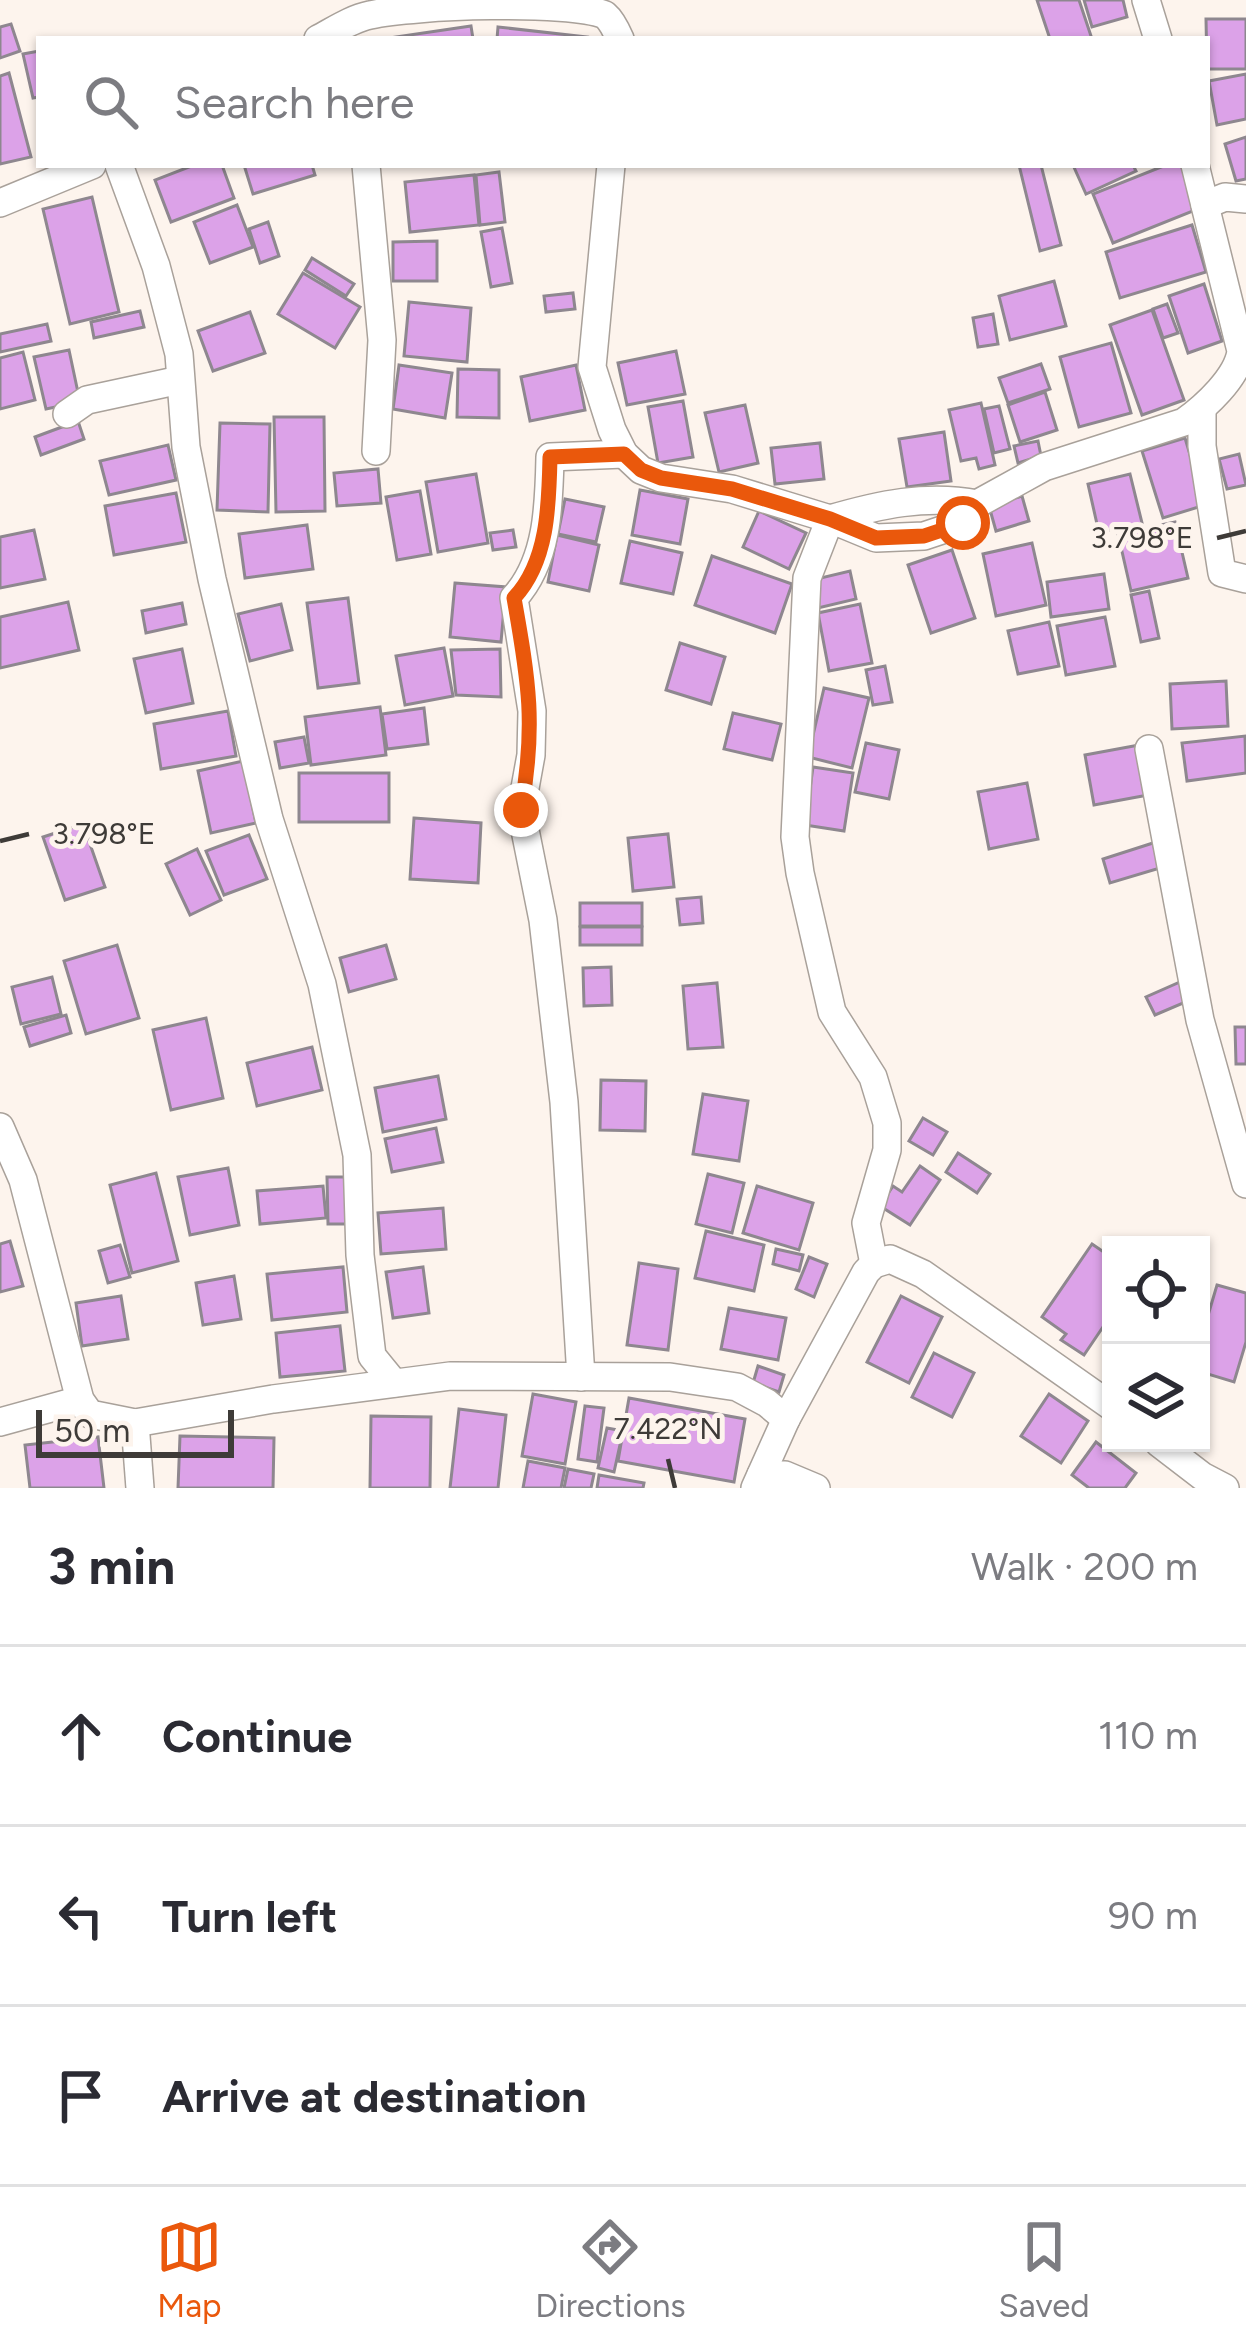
<!DOCTYPE html>
<html lang="en">
<head>
<meta charset="utf-8">
<style>
	:root { --surface:#fff; --page:#f7f7f7; --text:#2b2b33; --muted:#7c7c81; --line:#e1e1e2; --accent:#ea580c }
	body { margin:0; font-family:Figtree,sans-serif; background:var(--page); color:var(--text) }
	.controls { position:absolute; right:36px; bottom:36px; display:grid; overflow:hidden; border-radius:0px; box-shadow:0 3px 9px #0004 }
	.controls button { width:108px; height:108px; display:grid; place-items:center; padding:0; border:0; border-bottom:3px solid var(--line); background:var(--surface); color:var(--text); font:60px sans-serif }
	.scale { position:absolute; left:36px; bottom:30px; width:198px; box-sizing:border-box; padding-left:12px; border:6px solid #3e3b38; border-top:0; font-size:33px; line-height:42px; white-space:nowrap; color:#3e3b38; -webkit-text-stroke:9px #fdf4ed; paint-order:stroke }
	.stop { position:absolute; width:36px; height:36px; margin:-27px; border:9px solid #ea580c; border-radius:50%; background:#fff }
	.stop.end { background:#ea580c; border-color:#fff; box-shadow:0 3px 12px #0008 }
	.list { margin:0; padding:0; list-style:none }
	h2 { display:flex; justify-content:space-between; align-items:center; height:156px; margin:0; padding:0 48px; font-size:51px }
	h2 small { font-size:39px; font-weight:400; color:var(--muted) }
	.list li { display:grid; grid-template-columns:78px 1fr auto; gap:36px; align-items:center; box-sizing:border-box; height:180px; padding:0 48px; border-top:3px solid var(--line) }
	.list b { display:block; font-size:45px; white-space:nowrap }
	.list em { font-size:39px; font-style:normal; color:var(--muted) }
	.icon { flex:none; width:66px; height:66px; fill:none; stroke:currentColor; stroke-width:2; stroke-linecap:round; stroke-linejoin:round }
	.map { position:relative; flex:none; width:1246px; height:1488px; overflow:hidden }
	.search { position:absolute; background:var(--surface); box-shadow:0 3px 9px #0004; left:36px; right:36px; top:36px; height:132px; display:flex; align-items:center; gap:30px; box-sizing:border-box; padding:0 42px; border-radius:0px; color:var(--muted); font-size:45px }
	.sheet { height:696px; background:var(--surface) }
	nav { display:flex; justify-content:space-around; align-items:center; box-sizing:border-box; height:168px; border-top:3px solid var(--line); background:var(--surface); font-size:33px; color:var(--muted) }
	nav a { display:grid; justify-items:center; gap:6px }
	nav .on { color:var(--accent) }
	.map>svg:first-child { display:block }
	.building { fill:#dca2e8; stroke:#8e878f; stroke-width:3 }
	.lines { fill:none; stroke-linecap:round; stroke-linejoin:round }
	.minor-casing { stroke:#a9a19a; stroke-width:30 }
	.minor { stroke:#fff; stroke-width:27 }
	.route { stroke:#ea580c; stroke-width:15 }
	.ticks { fill:none; stroke:#3e3b38; stroke-width:4.5 }
	.ticks-label { font-size:30px; text-anchor:middle; fill:#3e3b38; stroke:#fdf4ed; stroke-width:10; stroke-linejoin:round; paint-order:stroke }
</style>
</head>
<body>
<div class="map">
<svg width="1246" height="1488" viewBox="0 0 1246 1488">
	<rect width="100%" height="100%" fill="#fdf4ed"/>
	<g class="building">
		<polygon points="1037,0 1079,0 1092,39 1050,39"/>
		<polygon points="1084,0 1123,0 1127,17 1092,27"/>
		<polygon points="1206,19 1246,19 1246,69 1207,69"/>
		<polygon points="11,24 20,51 0,58 0,27"/>
		<polygon points="471,26 473,39 389,39 389,38"/>
		<polygon points="498,27 587,37 586,39 497,39"/>
		<polygon points="39,51 39,97 33,98 23,54"/>
		<polygon points="9,73 31,157 0,164 0,76"/>
		<polygon points="1246,74 1246,119 1217,125 1209,81"/>
		<polygon points="1246,137 1246,179 1236,181 1225,144"/>
		<polygon points="194,165 222,165 234,198 171,222 155,180"/>
		<polygon points="244,165 312,165 315,175 253,194"/>
		<polygon points="1019,165 1041,165 1061,245 1040,251"/>
		<polygon points="1073,165 1133,165 1136,171 1086,194"/>
		<polygon points="1166,165 1181,165 1198,209 1113,243 1093,194"/>
		<polygon points="499,172 505,222 480,225 476,175"/>
		<polygon points="474,175 479,225 410,232 405,182"/>
		<polygon points="92,197 119,312 70,324 43,209"/>
		<polygon points="237,205 253,247 210,263 194,222"/>
		<polygon points="268,222 279,256 260,263 249,229"/>
		<polygon points="1192,225 1206,272 1120,298 1106,252"/>
		<polygon points="502,228 512,283 491,287 481,232"/>
		<polygon points="437,241 437,281 393,281 393,242"/>
		<polygon points="312,258 354,284 346,296 305,270"/>
		<polygon points="303,273 360,307 335,348 278,314"/>
		<polygon points="1054,281 1066,326 1010,340 999,296"/>
		<polygon points="1204,284 1222,341 1188,353 1169,296"/>
		<polygon points="573,293 575,309 546,312 544,296"/>
		<polygon points="409,302 471,308 467,362 404,356"/>
		<polygon points="1167,304 1178,333 1163,338 1153,309"/>
		<polygon points="1152,310 1184,400 1142,415 1110,325"/>
		<polygon points="140,311 144,327 94,338 91,322"/>
		<polygon points="250,312 265,353 213,371 198,331"/>
		<polygon points="993,314 998,344 978,347 973,318"/>
		<polygon points="47,324 51,341 0,352 0,334"/>
		<polygon points="1111,343 1131,413 1079,427 1060,357"/>
		<polygon points="69,350 80,402 46,409 34,357"/>
		<polygon points="676,351 685,394 627,405 618,363"/>
		<polygon points="23,352 35,400 0,409 0,358"/>
		<polygon points="1041,364 1050,389 1008,403 999,378"/>
		<polygon points="399,365 452,373 445,418 393,409"/>
		<polygon points="576,365 585,410 530,421 521,377"/>
		<polygon points="458,369 499,370 499,418 457,417"/>
		<polygon points="1045,392 1057,430 1020,442 1008,405"/>
		<polygon points="683,401 693,457 658,463 648,407"/>
		<polygon points="981,403 995,465 979,469 976,458 961,461 949,410"/>
		<polygon points="745,405 758,463 719,472 705,413"/>
		<polygon points="999,406 1010,449 994,453 984,409"/>
		<polygon points="274,417 324,417 325,511 276,512"/>
		<polygon points="78,421 84,439 41,455 35,437"/>
		<polygon points="220,423 270,424 268,512 217,510"/>
		<polygon points="944,432 951,481 907,487 899,439"/>
		<polygon points="1185,438 1205,505 1163,518 1142,451"/>
		<polygon points="1038,441 1041,456 1018,463 1014,446"/>
		<polygon points="820,443 824,479 775,484 771,448"/>
		<polygon points="168,445 176,480 109,495 100,461"/>
		<polygon points="1239,454 1246,485 1227,489 1219,459"/>
		<polygon points="378,469 381,503 337,506 334,473"/>
		<polygon points="476,474 488,543 438,552 426,482"/>
		<polygon points="1130,474 1142,523 1099,533 1088,484"/>
		<polygon points="640,490 688,499 680,544 632,535"/>
		<polygon points="420,491 431,554 397,560 386,497"/>
		<polygon points="176,493 186,542 114,555 105,506"/>
		<polygon points="1022,496 1029,521 996,531 989,506"/>
		<polygon points="565,499 604,507 596,542 558,534"/>
		<polygon points="759,511 806,533 789,569 743,547"/>
		<polygon points="1175,522 1188,578 1131,591 1118,534"/>
		<polygon points="307,525 313,569 245,578 239,534"/>
		<polygon points="34,530 45,579 0,588 0,537"/>
		<polygon points="513,530 516,547 493,550 490,533"/>
		<polygon points="557,535 599,545 589,591 548,582"/>
		<polygon points="630,541 682,553 673,594 621,583"/>
		<polygon points="1032,543 1046,605 996,616 983,554"/>
		<polygon points="952,550 975,618 931,633 908,565"/>
		<polygon points="712,556 792,584 775,633 695,605"/>
		<polygon points="850,571 856,599 818,608 812,580"/>
		<polygon points="1104,574 1109,609 1051,617 1047,582"/>
		<polygon points="455,583 506,587 501,642 450,637"/>
		<polygon points="1149,591 1159,638 1141,642 1131,595"/>
		<polygon points="348,598 359,683 318,688 307,603"/>
		<polygon points="68,602 79,650 0,668 0,617"/>
		<polygon points="182,603 186,624 146,633 142,611"/>
		<polygon points="281,604 292,650 250,661 238,614"/>
		<polygon points="860,604 872,663 829,671 818,613"/>
		<polygon points="1105,617 1115,666 1066,675 1057,626"/>
		<polygon points="1049,622 1059,666 1018,674 1008,631"/>
		<polygon points="680,643 725,657 711,704 666,690"/>
		<polygon points="444,648 453,696 405,705 396,656"/>
		<polygon points="182,649 193,703 146,713 134,659"/>
		<polygon points="500,649 501,697 456,695 451,650"/>
		<polygon points="885,666 892,702 873,705 866,670"/>
		<polygon points="1226,681 1228,726 1172,729 1170,684"/>
		<polygon points="824,688 869,698 852,768 808,757"/>
		<polygon points="380,707 386,755 311,765 305,717"/>
		<polygon points="424,708 428,744 387,749 382,714"/>
		<polygon points="228,711 236,756 161,769 154,724"/>
		<polygon points="733,713 781,724 772,760 724,749"/>
		<polygon points="1245,736 1246,773 1187,781 1182,743"/>
		<polygon points="304,737 309,763 280,768 275,742"/>
		<polygon points="866,743 899,750 889,799 855,792"/>
		<polygon points="1139,745 1148,795 1094,805 1085,755"/>
		<polygon points="243,761 256,823 211,833 198,771"/>
		<polygon points="813,767 853,773 844,831 805,825"/>
		<rect x="299" y="773" width="90" height="49"/>
		<polygon points="1027,783 1038,839 989,849 978,792"/>
		<polygon points="414,818 481,823 478,883 410,879"/>
		<polygon points="83,824 105,887 65,900 43,837"/>
		<polygon points="668,834 674,887 633,891 628,838"/>
		<polygon points="249,835 267,879 224,895 206,851"/>
		<polygon points="1153,843 1160,868 1110,883 1103,859"/>
		<polygon points="197,849 221,900 190,915 166,864"/>
		<polygon points="701,897 703,923 680,925 677,899"/>
		<rect x="580" y="903" width="62" height="23"/>
		<rect x="580" y="927" width="62" height="18"/>
		<polygon points="117,945 139,1018 86,1034 64,961"/>
		<polygon points="386,945 396,979 349,992 340,958"/>
		<polygon points="611,967 612,1005 584,1006 583,968"/>
		<polygon points="52,977 61,1014 21,1024 12,987"/>
		<polygon points="1180,982 1188,1001 1155,1015 1146,997"/>
		<polygon points="717,983 723,1047 688,1049 683,986"/>
		<polygon points="66,1015 71,1033 30,1046 24,1027"/>
		<polygon points="206,1018 223,1098 171,1110 153,1030"/>
		<polygon points="1235,1027 1246,1027 1246,1064 1236,1064"/>
		<polygon points="312,1047 322,1090 257,1106 247,1063"/>
		<polygon points="438,1076 446,1119 383,1132 375,1088"/>
		<polygon points="601,1080 646,1081 645,1131 600,1130"/>
		<polygon points="703,1094 748,1101 739,1161 693,1154"/>
		<polygon points="923,1118 947,1132 933,1155 909,1141"/>
		<polygon points="436,1128 443,1162 392,1172 385,1139"/>
		<polygon points="958,1153 990,1174 977,1193 946,1172"/>
		<polygon points="920,1166 940,1180 910,1225 880,1206 893,1186 902,1192"/>
		<polygon points="228,1168 239,1225 190,1235 178,1177"/>
		<polygon points="156,1173 178,1261 132,1273 110,1185"/>
		<polygon points="708,1174 744,1183 732,1233 696,1224"/>
		<polygon points="327,1177 349,1177 349,1224 328,1224"/>
		<polygon points="323,1186 326,1218 260,1224 257,1191"/>
		<polygon points="757,1186 813,1203 799,1250 743,1233"/>
		<polygon points="443,1208 446,1249 381,1254 378,1213"/>
		<polygon points="706,1231 764,1245 754,1291 695,1278"/>
		<polygon points="10,1241 23,1286 0,1292 0,1244"/>
		<polygon points="1092,1244 1111,1257 1111,1315 1084,1355 1061,1340 1066,1334 1042,1317"/>
		<polygon points="120,1245 130,1277 108,1283 99,1251"/>
		<polygon points="776,1249 803,1255 799,1271 773,1264"/>
		<polygon points="809,1257 827,1264 814,1297 796,1289"/>
		<polygon points="639,1263 678,1269 668,1350 627,1345"/>
		<polygon points="343,1267 347,1312 272,1320 267,1274"/>
		<polygon points="423,1267 429,1313 393,1318 386,1272"/>
		<polygon points="234,1276 241,1319 203,1325 196,1283"/>
		<polygon points="1217,1285 1246,1293 1246,1342 1234,1382 1201,1372 1201,1339"/>
		<polygon points="121,1296 128,1339 82,1346 76,1303"/>
		<polygon points="901,1296 942,1317 909,1383 867,1362"/>
		<polygon points="729,1308 786,1318 778,1360 721,1349"/>
		<polygon points="340,1326 345,1371 280,1377 276,1333"/>
		<polygon points="934,1353 974,1373 952,1417 912,1397"/>
		<polygon points="758,1366 784,1375 779,1392 753,1383"/>
		<polygon points="533,1394 576,1402 565,1464 522,1456"/>
		<polygon points="1049,1394 1088,1421 1061,1463 1021,1436"/>
		<polygon points="629,1398 745,1419 734,1482 618,1461"/>
		<polygon points="585,1406 604,1408 597,1462 578,1459"/>
		<polygon points="459,1409 506,1415 498,1488 450,1488"/>
		<polygon points="371,1416 431,1417 430,1488 370,1488"/>
		<polygon points="607,1428 623,1431 614,1472 598,1468"/>
		<polygon points="180,1436 274,1438 273,1488 178,1488"/>
		<polygon points="98,1437 104,1488 30,1488 25,1445"/>
		<polygon points="1096,1442 1136,1473 1125,1488 1089,1488 1072,1475"/>
		<polygon points="528,1461 565,1468 561,1488 523,1488"/>
		<polygon points="568,1469 594,1474 591,1488 564,1488"/>
		<polygon points="599,1475 644,1483 643,1488 597,1488"/>
	</g>
	<g class="lines">
		<g class="minor-casing">
			<g id="minor">
				<polyline points="1146,0 1158,39"/>
				<path d="M318,39c17,-9 33,-20 52,-24 44,-10 200,-15 235,0 6,5 12,17 15,24"/>
				<polyline points="119,165 156,266 179,354 186,447 212,579 269,819 322,984 357,1155 360,1255 372,1356 394,1383"/>
				<polyline points="366,165 382,340 376,451"/>
				<path d="M611,165l-19,202 20,63 12,24 17,16 20,8 71,11 98,30 46,19 48,-2 39,-13 14,-19 67,-37 140,-45c21,-15 54,-45 57,-71l-46,-186"/>
				<polyline points="0,203 92,165"/>
				<polyline points="1205,205 1225,197 1246,199"/>
				<polyline points="1202,409 1202,446 1222,573 1246,579"/>
				<polyline points="67,414 87,400 180,380"/>
				<polyline points="830,519 807,578 795,837 800,873 832,1012 873,1077 887,1123 887,1150 866,1223 874,1264"/>
				<path d="M830,519c48,-14 97,-25 147,-15"/>
				<polyline points="1149,749 1200,1020 1246,1184"/>
				<polyline points="0,1127 23,1180 80,1400 90,1414 135,1423 273,1399 450,1376 670,1377 737,1387 767,1403 786,1419"/>
				<path d="M581,1377l-17,-275 -21,-182 -22,-110 10,-55 1,-44 -18,-113c34,-37 35,-93 36,-141l74,-3"/>
				<polyline points="0,1422 80,1400"/>
				<polyline points="135,1423 140,1488"/>
				<polyline points="1159,1443 1202,1476 1225,1488"/>
				<polyline points="761,1475 785,1475 816,1488"/>
				<polyline points="755,1488 786,1419 866,1272 874,1264 890,1259 923,1274 1111,1406"/>
			</g>
		</g>
		<use href="#minor" class="minor"/>
	</g>
	<g class="lines">
		<path class="route" d="M521,810c15,-84 8,-128 -7,-212 34,-36 35,-93 36,-141l74,-3 17,16 20,8 71,11 98,30 46,19 48,-2 39,-13"/>
	</g>
	<path class="ticks" d="M1217,538l29,-7M0,841l29,-7M668,1459l7,29"/>
	<g class="ticks-label">
		<text x="1142" y="548">3.798°E</text>
		<text x="104" y="844">3.798°E</text>
		<text x="668" y="1439">7.422°N</text>
	</g>
</svg>
<div class="controls">
<button><svg class="icon" aria-label="locate" viewBox="0 0 24 24"><circle cx="12" cy="12" r="6"/><path d="M12 2v4M12 18v4M2 12h4M18 12h4"/></svg></button>
<button><svg class="icon" aria-label="layers" viewBox="0 0 24 24"><path d="M12 4l9 5-9 5-9-5zM3 14l9 5 9-5"/></svg></button>
</div>
<div class="scale">50 m</div>
<div class="stop" style="left:963px;top:523px"></div>
<div class="stop end" style="left:521px;top:810px"></div>
<div class="search"><svg class="icon" aria-label="search" viewBox="0 0 24 24"><circle cx="10" cy="10" r="6"/><path d="M15 15l6 6"/></svg>Search here</div>
</div>
<section class="sheet">
<h2>3 min<small>Walk · 200 m</small></h2>
<ul class="list">
<li><svg class="icon" aria-label="ahead" viewBox="0 0 24 24"><path d="M12 20V5M6 11l6-6 6 6"/></svg><div><b>Continue</b></div><em>110 m</em></li>
<li><svg class="icon" aria-label="left" viewBox="0 0 24 24"><path d="M17 20v-9H6M10 6l-5 5 5 5"/></svg><div><b>Turn left</b></div><em>90 m</em></li>
<li><svg class="icon" aria-label="arrive" viewBox="0 0 24 24"><path d="M6 21V4h12l-3 4 3 4H6"/></svg><div><b>Arrive at destination</b></div></li>
</ul>
</section>
<nav>
<a class="on"><svg class="icon" aria-label="map" viewBox="0 0 24 24"><path d="M3 6l6-2 6 2 6-2v14l-6 2-6-2-6 2zM9 4v14M15 6v14"/></svg>Map</a>
<a><svg class="icon" aria-label="directions" viewBox="0 0 24 24"><path d="M12 3l9 9-9 9-9-9zM9 14v-3h6M13 9l2 2-2 2"/></svg>Directions</a>
<a><svg class="icon" aria-label="saved" viewBox="0 0 24 24"><path d="M7 4h10v16l-5-4-5 4z"/></svg>Saved</a>
</nav>
</body>
</html>
